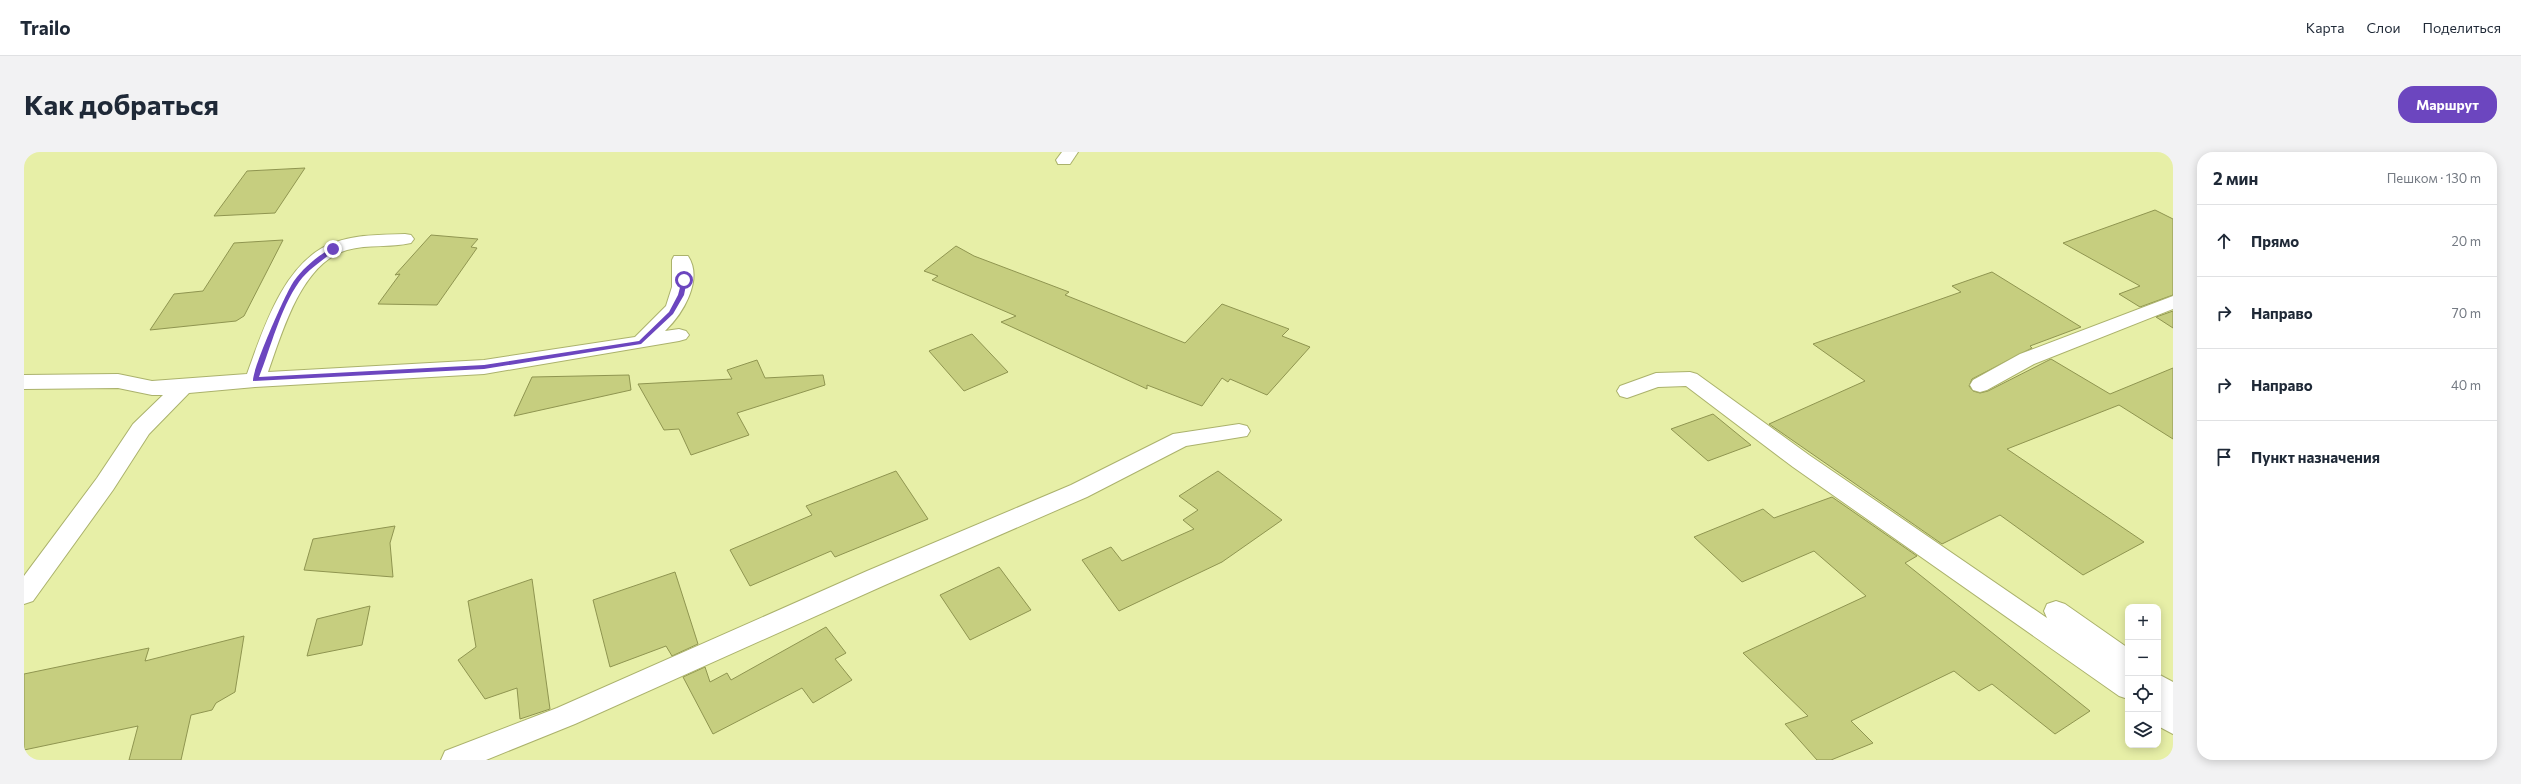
<!DOCTYPE html>
<html lang="ru">
<head>
<meta charset="utf-8">
<style>
	:root { --surface:#fff; --page:#f2f2f3; --text:#1f2937; --muted:#747a83; --line:#e0e1e3; --accent:#6c46bf }
	body { margin:0; font-family:Commissioner,sans-serif; background:var(--page); color:var(--text) }
	.controls { position:absolute; right:12px; bottom:12px; display:grid; overflow:hidden; border-radius:8px; box-shadow:0 2px 10px #0003 }
	.controls button { width:36px; height:36px; display:grid; place-items:center; padding:0; border:0; border-bottom:1px solid var(--line); background:var(--surface); color:var(--text); font:20px sans-serif }
	.stop { position:absolute; width:12px; height:12px; margin:-9px; border:3px solid #6c46bf; border-radius:50%; background:#fff }
	.stop.end { background:#6c46bf; border-color:#fff; box-shadow:0 1px 4px #0008 }
	.list { margin:0; padding:0; list-style:none }
	h2 { display:flex; justify-content:space-between; align-items:center; height:52px; margin:0; padding:0 16px; font-size:17px }
	h2 small { font-size:13px; font-weight:400; color:var(--muted) }
	.list li { display:grid; grid-template-columns:26px 1fr auto; gap:12px; align-items:center; box-sizing:border-box; height:72px; padding:0 16px; border-top:1px solid var(--line) }
	.list b { display:block; font-size:15px; white-space:nowrap }
	.list em { font-size:13px; font-style:normal; color:var(--muted) }
	.icon { flex:none; width:22px; height:22px; fill:none; stroke:currentColor; stroke-width:2; stroke-linecap:round; stroke-linejoin:round }
	.map { position:relative; flex:none; width:2149px; height:608px; overflow:hidden; border-radius:16px }
	header { display:flex; align-items:center; gap:24px; box-sizing:border-box; height:56px; padding:0 20px; background:var(--surface); border-bottom:1px solid var(--line) }
	header strong { font-size:19px }
	nav { display:flex; gap:22px; margin-inline-start:auto; font-size:14px }
	.intro { display:flex; align-items:center; justify-content:space-between; box-sizing:border-box; height:96px; padding:0 24px }
	h1 { margin:0; font-size:28px }
	.button { padding:10px 18px; border-radius:16px; background:var(--accent); color:#fff; font-size:14px; font-weight:700 }
	main { display:flex; gap:24px; padding:0 24px }
	aside { flex:1; background:var(--surface); border-radius:16px; box-shadow:0 2px 10px #0003 }
	.map>svg:first-child { display:block }
	.building { fill:#c6ce7f; stroke:#8f9550 }
	.lines { fill:none; stroke-linecap:round; stroke-linejoin:round }
	.street-casing { stroke:#abb26c; stroke-width:2 }
	.street { fill:#fff; fill-rule:evenodd }
	.route { fill:#6c46bf }
</style>
</head>
<body>
<header>
<strong>Trailo</strong>
<nav><a>Карта</a><a>Слои</a><a>Поделиться</a></nav>
</header>
<div class="intro"><h1>Как добраться</h1><a class="button">Маршрут</a></div>
<main>
<div class="map">
<svg width="2149" height="608" viewBox="0 0 2149 608">
	<rect width="100%" height="100%" fill="#e7efa7"/>
	<g class="building">
		<polygon points="281,16 251,61 190,64 223,19"/>
		<polygon points="2131,58 2149,67 2149,143 2116,155 2095,142 2116,134 2039,91"/>
		<polygon points="407,83 454,87 447,95 453,96 413,153 354,152 376,122 371,123"/>
		<polygon points="259,88 220,164 212,169 126,178 150,142 179,139 210,91"/>
		<polygon points="932,94 950,104 1045,140 1041,143 1161,191 1198,152 1265,177 1258,184 1286,195 1243,243 1206,227 1204,230 1198,226 1178,254 1123,233 1123,237 977,170 992,164 908,128 914,124 900,119"/>
		<polygon points="1968,120 2057,175 2006,194 2008,196 1948,227 1945,234 1949,239 1956,241 1964,239 2027,207 2086,242 2149,216 2149,287 2095,253 1983,297 2120,390 2059,423 1976,363 1918,392 1745,272 1841,229 1789,192 1937,140 1928,134"/>
		<polygon points="2149,159 2149,176 2132,165"/>
		<polygon points="948,182 984,220 940,239 905,199"/>
		<polygon points="733,208 741,226 799,223 801,233 713,261 725,283 667,303 655,277 640,278 614,232 708,227 703,218"/>
		<polygon points="605,223 607,238 490,264 508,225"/>
		<polygon points="1689,262 1727,293 1684,309 1647,277"/>
		<polygon points="872,319 904,367 811,405 807,399 726,434 706,398 788,363 782,354"/>
		<polygon points="1194,319 1258,368 1198,410 1095,459 1058,408 1087,395 1098,409 1170,377 1159,368 1174,358 1155,344"/>
		<polygon points="1808,345 1893,404 1881,411 2066,559 2031,582 1968,532 1955,539 1930,519 1827,569 1849,591 1807,608 1793,608 1761,572 1784,564 1719,501 1842,444 1790,399 1718,430 1670,385 1739,357 1750,366"/>
		<polygon points="371,374 366,391 369,425 280,418 289,387"/>
		<polygon points="975,415 1007,458 946,488 916,443"/>
		<polygon points="651,420 674,492 648,504 642,494 586,515 569,448"/>
		<polygon points="508,427 526,557 496,567 493,536 461,547 434,508 452,495 444,449"/>
		<polygon points="346,454 338,493 283,504 293,467"/>
		<polygon points="802,475 822,501 811,507 828,528 789,551 778,536 689,582 659,525 681,515 686,530 703,521 707,528"/>
		<polygon points="220,484 211,540 192,551 188,558 167,563 157,608 105,608 114,574 0,598 0,522 125,496 121,509"/>
	</g>
	<g class="lines">
		<g class="street-casing">
			<g id="street">
				<polygon points="1038,0 1054,0 1046,12 1034,12 1032,8"/>
				<path d="M381,82l6,1 3,4 -3,4c-21,5 -42,1 -64,7 -46,13 -65,83 -79,122l216,-12 151,-23 31,-31 6,-19v-27l2,-4h14c16,24 -6,59 -23,75l14,-2 7,2 3,4 -3,4 -7,2 -195,33 -229,13 -66,6 -40,41 -36,56 -80,111 -9,3v-28l73,-98 36,-54 30,-29h-11l-34,-7 -94,1v-14l94,-1 34,7 95,-7c16,-44 37,-113 86,-131 24,-9 47,-8 72,-9z"/>
				<polygon points="2149,144 2149,157 2010,212 1963,238 1956,240 1949,238 1946,233 1949,228 1996,202"/>
				<polygon points="1666,220 1673,222 1785,303 2039,477 2023,466 2020,459 2023,452 2032,449 2041,452 2104,496 2104,521 2101,520 2104,522 2104,547 2095,544 1769,315 1662,234 1634,235 1603,246 1596,244 1593,239 1596,234 1632,221"/>
				<polygon points="1215,272 1223,274 1226,279 1223,284 1162,294 1063,345 861,433 551,572 462,608 417,608 421,599 533,556 843,419 1047,333 1149,282"/>
				<polygon points="2134,522 2149,530 2149,582 2134,574"/>
			</g>
		</g>
		<use href="#street" class="street"/>
	</g>
	<path class="route" d="M307,96l5,1c-13,12 -27,19 -37,33 -19,27 -28,65 -40,95l225,-12 155,-24 30,-29 9,-17 4,-15h5l-3,15 -11,19 -32,30 -157,25 -231,12c-1,-11 33,-89 41,-100 10,-14 23,-24 37,-33z"/>
</svg>
<div class="controls">
<button>+</button>
<button>−</button>
<button><svg class="icon" aria-label="locate" viewBox="0 0 24 24"><circle cx="12" cy="12" r="6"/><path d="M12 2v4M12 18v4M2 12h4M18 12h4"/></svg></button>
<button><svg class="icon" aria-label="layers" viewBox="0 0 24 24"><path d="M12 4l9 5-9 5-9-5zM3 14l9 5 9-5"/></svg></button>
</div>
<div class="stop" style="left:660px;top:128px"></div>
<div class="stop end" style="left:309px;top:97px"></div>
</div>
<aside>
<h2>2 мин<small>Пешком · 130 m</small></h2>
<ul class="list">
<li><svg class="icon" aria-label="ahead" viewBox="0 0 24 24"><path d="M12 20V5M6 11l6-6 6 6"/></svg><div><b>Прямо</b></div><em>20 m</em></li>
<li><svg class="icon" aria-label="right" viewBox="0 0 24 24"><path d="M7 20v-9h11M14 6l5 5-5 5"/></svg><div><b>Направо</b></div><em>70 m</em></li>
<li><svg class="icon" aria-label="right" viewBox="0 0 24 24"><path d="M7 20v-9h11M14 6l5 5-5 5"/></svg><div><b>Направо</b></div><em>40 m</em></li>
<li><svg class="icon" aria-label="arrive" viewBox="0 0 24 24"><path d="M6 21V4h12l-3 4 3 4H6"/></svg><div><b>Пункт назначения</b></div></li>
</ul>
</aside>
</main>
</body>
</html>
